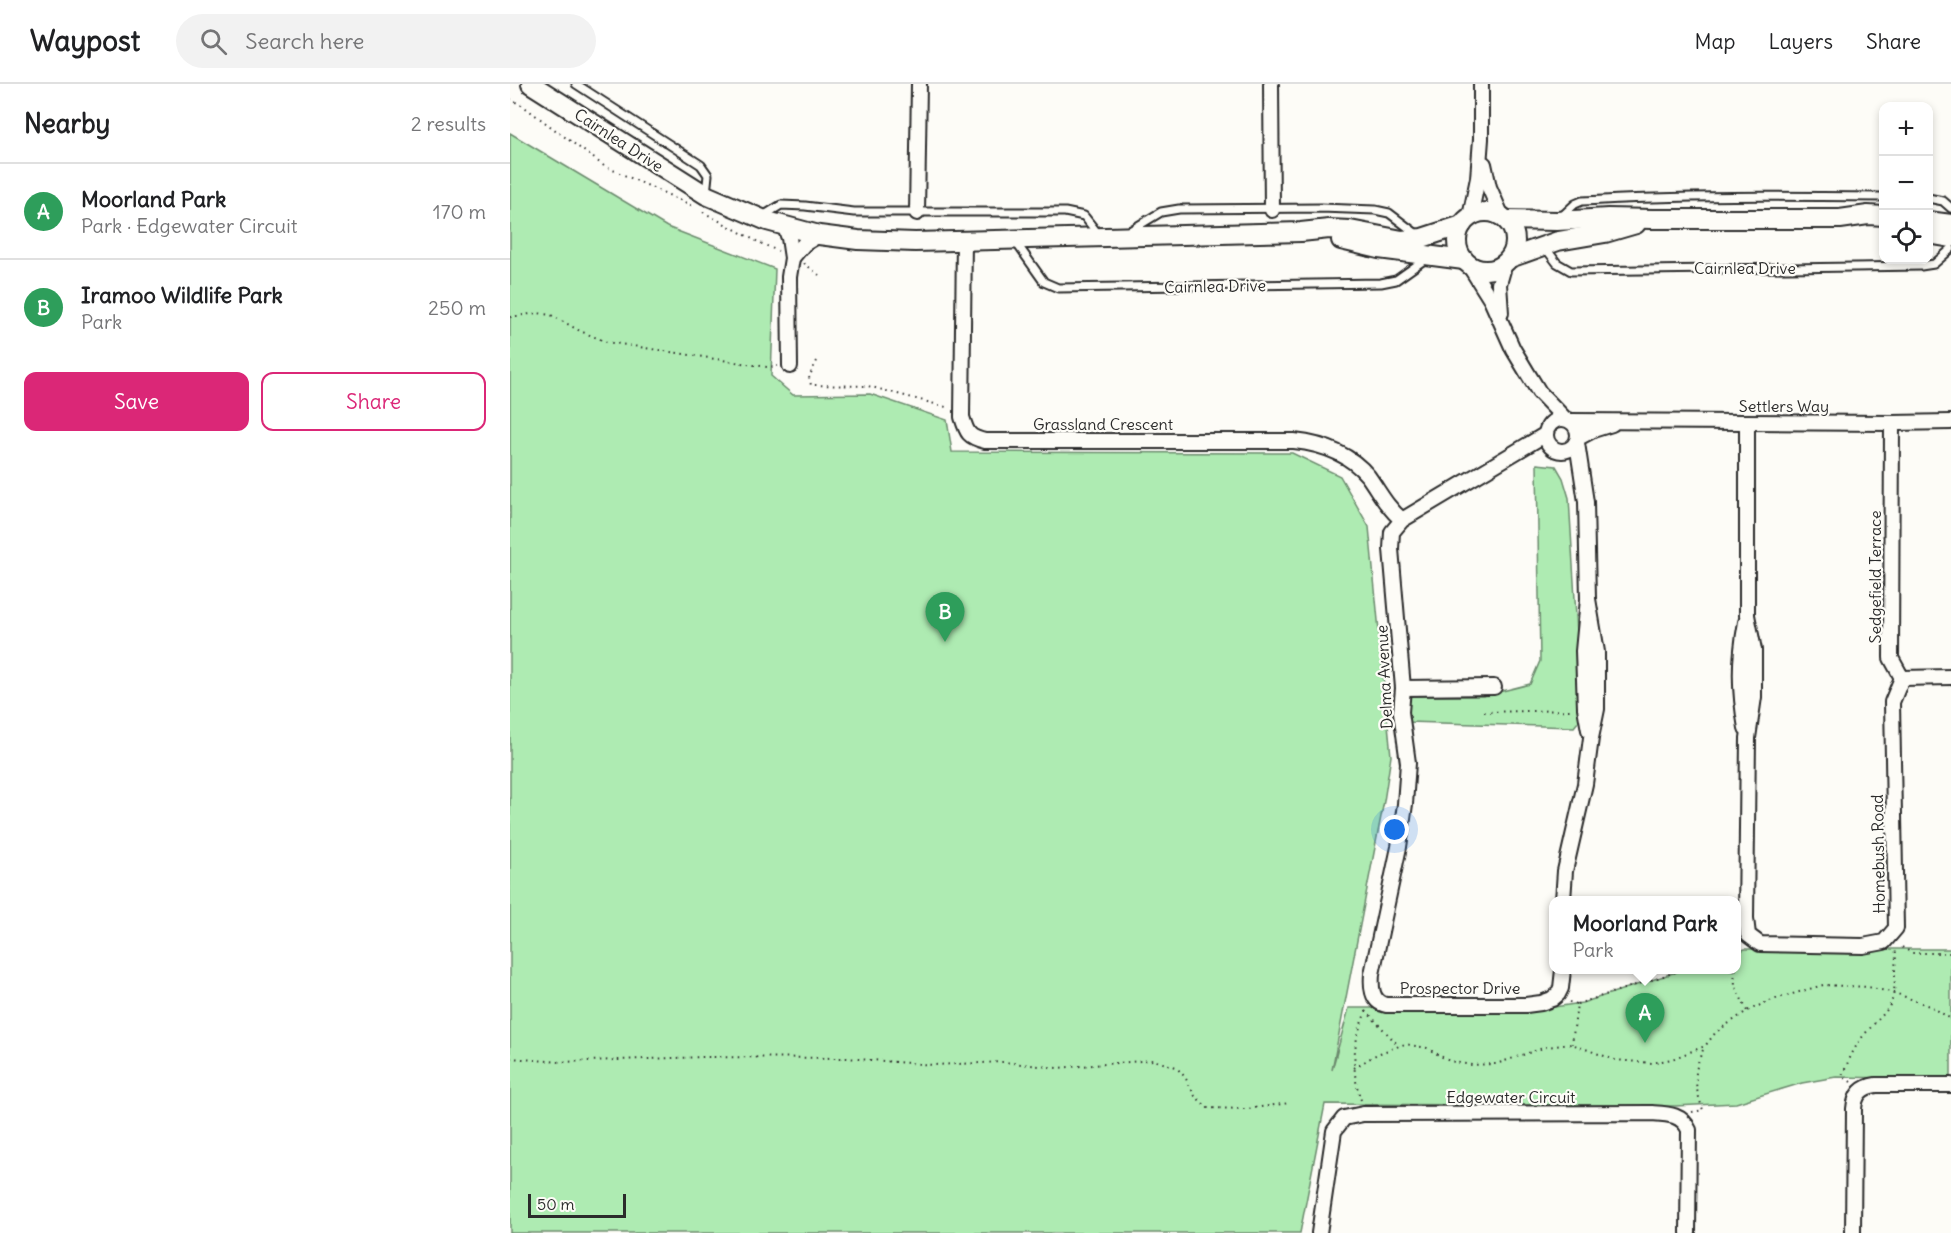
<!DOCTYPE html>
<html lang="en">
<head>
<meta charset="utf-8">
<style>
	:root { --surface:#fff; --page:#f2f2f2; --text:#202124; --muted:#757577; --line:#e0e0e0; --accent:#db2777 }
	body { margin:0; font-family:Delius,sans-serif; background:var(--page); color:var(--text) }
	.controls { position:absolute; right:18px; top:18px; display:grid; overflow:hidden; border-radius:12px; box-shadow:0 3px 9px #0003 }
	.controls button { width:54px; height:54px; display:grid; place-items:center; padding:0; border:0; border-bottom:2px solid var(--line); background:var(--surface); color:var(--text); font:30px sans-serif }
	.scale { position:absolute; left:18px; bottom:15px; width:98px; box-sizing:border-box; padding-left:6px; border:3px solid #2b2b2b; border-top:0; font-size:16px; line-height:21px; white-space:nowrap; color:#2b2b2b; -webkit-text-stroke:4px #fdfcf7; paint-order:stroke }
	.you { position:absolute; left:885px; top:746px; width:21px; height:21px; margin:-15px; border:4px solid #fff; border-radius:50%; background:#1a73e8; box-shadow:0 0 0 9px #1a73e833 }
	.badge { display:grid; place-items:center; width:39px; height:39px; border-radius:50%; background:var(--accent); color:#fff; font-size:20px; font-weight:700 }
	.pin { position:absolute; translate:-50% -50px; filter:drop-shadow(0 2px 3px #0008) }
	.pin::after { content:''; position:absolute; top:32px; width:21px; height:18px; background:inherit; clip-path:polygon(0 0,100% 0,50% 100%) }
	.popup { position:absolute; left:1039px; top:812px; width:192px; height:78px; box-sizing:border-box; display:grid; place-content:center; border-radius:12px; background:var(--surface); filter:drop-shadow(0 2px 4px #0005); font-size:20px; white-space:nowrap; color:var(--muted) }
	.popup b { font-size:22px; color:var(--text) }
	.popup::after { content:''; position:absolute; left:50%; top:100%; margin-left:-12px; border:12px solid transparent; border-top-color:var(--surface) }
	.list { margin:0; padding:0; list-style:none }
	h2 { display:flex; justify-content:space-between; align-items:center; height:78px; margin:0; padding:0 24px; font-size:26px }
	h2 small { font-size:20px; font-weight:400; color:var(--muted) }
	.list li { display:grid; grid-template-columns:39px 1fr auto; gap:18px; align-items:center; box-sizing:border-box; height:96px; padding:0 24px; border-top:2px solid var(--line) }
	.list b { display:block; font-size:22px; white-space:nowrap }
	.list p { margin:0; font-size:20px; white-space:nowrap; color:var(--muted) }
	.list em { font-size:20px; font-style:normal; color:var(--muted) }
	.actions { display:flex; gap:12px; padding:18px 24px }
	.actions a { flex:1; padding:14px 0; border:2px solid var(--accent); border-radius:12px; text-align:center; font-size:21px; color:var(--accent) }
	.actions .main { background:var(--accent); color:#fff }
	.icon { flex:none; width:33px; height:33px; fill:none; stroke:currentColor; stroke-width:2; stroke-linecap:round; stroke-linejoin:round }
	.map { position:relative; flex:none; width:1441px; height:1149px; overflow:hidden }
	header { display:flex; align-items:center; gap:36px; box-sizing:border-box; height:84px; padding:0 30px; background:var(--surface); border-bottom:2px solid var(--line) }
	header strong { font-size:28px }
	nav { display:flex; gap:33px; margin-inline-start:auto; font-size:21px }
	.search { width:420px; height:54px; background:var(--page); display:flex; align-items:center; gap:15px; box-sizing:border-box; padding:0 21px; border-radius:33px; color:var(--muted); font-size:22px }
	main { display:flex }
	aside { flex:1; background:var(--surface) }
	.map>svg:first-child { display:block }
	.green { fill:#aeebb2; stroke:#6c8b6e; stroke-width:1.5 }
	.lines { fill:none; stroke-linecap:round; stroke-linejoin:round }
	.service-casing { stroke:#2b2b2b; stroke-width:11 }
	.minor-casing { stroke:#2b2b2b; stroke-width:18 }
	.tertiary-casing { stroke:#2b2b2b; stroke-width:22 }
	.path { stroke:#2b2b2b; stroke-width:2; stroke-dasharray:1.5 4.5; stroke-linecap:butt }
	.service { stroke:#fdfcf7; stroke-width:7 }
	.minor { stroke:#fdfcf7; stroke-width:14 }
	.tertiary { stroke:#fdfcf7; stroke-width:18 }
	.labels { text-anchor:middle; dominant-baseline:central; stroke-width:4.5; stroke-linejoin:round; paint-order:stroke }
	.street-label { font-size:16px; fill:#2b2b2b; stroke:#fdfcf7 }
</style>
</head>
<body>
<header>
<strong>Waypost</strong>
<div class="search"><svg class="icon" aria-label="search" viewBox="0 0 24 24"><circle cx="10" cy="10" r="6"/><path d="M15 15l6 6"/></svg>Search here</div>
<nav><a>Map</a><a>Layers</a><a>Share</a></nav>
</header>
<main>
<aside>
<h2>Nearby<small>2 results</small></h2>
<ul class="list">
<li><span class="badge" style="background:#2e9e5b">A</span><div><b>Moorland Park</b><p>Park · Edgewater Circuit</p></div><em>170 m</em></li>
<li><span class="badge" style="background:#2e9e5b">B</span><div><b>Iramoo Wildlife Park</b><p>Park</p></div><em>250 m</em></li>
</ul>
<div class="actions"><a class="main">Save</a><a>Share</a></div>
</aside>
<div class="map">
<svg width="1441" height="1149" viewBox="0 0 1441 1149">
	<rect width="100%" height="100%" fill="#fdfcf7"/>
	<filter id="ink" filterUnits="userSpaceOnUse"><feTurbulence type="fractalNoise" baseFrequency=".0167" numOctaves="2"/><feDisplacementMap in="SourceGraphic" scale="12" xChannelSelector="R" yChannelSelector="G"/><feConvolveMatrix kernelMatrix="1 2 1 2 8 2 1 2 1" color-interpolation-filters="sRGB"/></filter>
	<g filter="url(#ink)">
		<g class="green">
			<polygon points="0,49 157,143 265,185 261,292 283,311 360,310 437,336 442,368 782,369 830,392 859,443 881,672 874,717 822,986 839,924 1037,924 1072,919 1172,886 1226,886 1227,868 1235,865 1441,865 1441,995 1326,993 1292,999 1226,1019 1165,1022 815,1020 790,1149 0,1149"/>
			<polygon points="1027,380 1046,382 1053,394 1059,414 1072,633 1064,643 898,638 898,612 973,612 1020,600 1030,577"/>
		</g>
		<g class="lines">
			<g class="service-casing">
				<g id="service">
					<polyline points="66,0 191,81 198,91 196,110"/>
					<polyline points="1418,114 1433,117 1441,124"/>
					<polyline points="253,132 271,121 295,122 344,128 555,128 574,132 589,151"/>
					<path d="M1051,133l14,-13 7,-3c101,-6 201,-5 302,-4"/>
					<polyline points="618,148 651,128 669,125 811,124 865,126 879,129 908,151"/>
					<polyline points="505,157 534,198 548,204 871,199 886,196 917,174"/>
					<polyline points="1034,162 1047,179 1061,187 1411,182 1424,180 1441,165"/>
				</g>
			</g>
			<g class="minor-casing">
				<g id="minor">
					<polyline points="761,0 762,126"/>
					<polyline points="974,80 979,103 992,133"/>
					<polyline points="407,129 409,0"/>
					<polyline points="960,133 968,94 971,55 971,0"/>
					<polyline points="274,141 279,154 282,174 279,193 280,282"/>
					<path d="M454,156l-2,177c5,16 6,20 23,24h309c28,3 55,12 74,35 12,17 18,30 34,44"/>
					<polyline points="282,174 294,160 309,151"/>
					<polyline points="959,181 981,216 1003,265 1018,290 1029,308 1055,335"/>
					<polyline points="991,229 989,200 995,179"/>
					<circle cx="1052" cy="351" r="16"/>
					<polyline points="1060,337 1382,339 1441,338"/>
					<polyline points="1237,338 1237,531 1244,566 1244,613 1238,654 1236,834 1238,851 1250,860 1353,862 1374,858 1386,844 1382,618 1392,594"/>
					<polyline points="1382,339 1381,574 1392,594 1441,593"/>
					<path d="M1036,350l-144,86 -10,12 -1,17 12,139 -2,24 7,51 -3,41 -6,43 -27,127c-1,12 -1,28 14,31h140l15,-2 11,-4 6,-5 3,-6 2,-18"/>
					<polyline points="1068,354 1083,346 1102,340"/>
					<polyline points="1067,359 1076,418 1078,515 1073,567 1075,624 1079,646"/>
					<polyline points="893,604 984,603"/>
					<path d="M1236,644c-7,-39 -7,-68 0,-106"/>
					<polyline points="1053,816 1055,787 1075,700 1081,654 1087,625 1087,568 1078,515"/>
					<path d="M809,1149l15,-102 10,-13 19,-4 289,-1c16,1 30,1 37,17l-1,103"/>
					<path d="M1343,1149l1,-124c1,-14 7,-22 22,-24h75"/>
				</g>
			</g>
			<g class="tertiary-casing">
				<g id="tertiary">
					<polyline points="21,0 196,111 257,137 309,151 348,156 405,158 791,148 819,145 840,146 892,156 912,154 952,141"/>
					<circle cx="976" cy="157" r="29"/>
					<polyline points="996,136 1047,137 1098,134 1142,135 1330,135 1358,131 1374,132"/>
					<polyline points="1418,137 1441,140"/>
					<polyline points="1418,150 1441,154"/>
					<polyline points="831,156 869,165 954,176"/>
					<polyline points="1000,174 1048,157 1095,149 1126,140"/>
				</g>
			</g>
			<g class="path">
				<polyline points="0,15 13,22 94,82 183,122"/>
				<polyline points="193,128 248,158 268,167"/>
				<polyline points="294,179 309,191"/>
				<polyline points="0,233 27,229 41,231 70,247 97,258 257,283 268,282"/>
				<polyline points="307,277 299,293 301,301 358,302 436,323"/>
				<polyline points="974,628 1062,626"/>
				<polyline points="1392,863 1402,869 1441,869"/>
				<polyline points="1226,870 1233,864"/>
				<polyline points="1224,886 1225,901 1237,927"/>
				<polyline points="1059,918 1067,920 1062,960"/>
				<polyline points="1067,920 1172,886"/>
				<polyline points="856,927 889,962"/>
				<polyline points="0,974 50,978 194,973 336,974 424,981 494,978 547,984 643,976 666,983 675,993 685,1012 698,1024 737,1025 779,1019"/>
				<polyline points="844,984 867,970 895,960 917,964 939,977 962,981 986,980 1036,963 1062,960 1105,976 1142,979 1162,975 1195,962 1206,948 1237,927 1262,916 1313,901 1358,903 1385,909 1422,923 1441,935"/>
				<path d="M1341,998l-9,-6c6,-14 12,-29 22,-41 24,-28 31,-24 31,-64 0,-8 2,-15 0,-23"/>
				<path d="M851,1016c-11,-31 -8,-63 7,-92"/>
				<path d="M1182,1028l11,-2c-9,-26 -11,-39 2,-64"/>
			</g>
			<use href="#service" class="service"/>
			<use href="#minor" class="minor"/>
			<use href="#tertiary" class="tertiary"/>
		</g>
	</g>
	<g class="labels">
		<g class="street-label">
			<text transform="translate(109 56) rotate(33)">Cairnlea Drive</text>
			<text x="1235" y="184">Cairnlea Drive</text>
			<text transform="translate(705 202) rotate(-1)">Cairnlea Drive</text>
			<text x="1274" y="322">Settlers Way</text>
			<text x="593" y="340">Grassland Crescent</text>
			<text transform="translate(1365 493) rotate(-90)">Sedgefield Terrace</text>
			<text transform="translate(874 593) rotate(-93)">Delma Avenue</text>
			<text transform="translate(1368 770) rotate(-91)">Homebush Road</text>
			<text x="950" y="904">Prospector Drive</text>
			<text x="1001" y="1013">Edgewater Circuit</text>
		</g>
	</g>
</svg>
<div class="controls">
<button>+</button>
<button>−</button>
<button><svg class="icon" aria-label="locate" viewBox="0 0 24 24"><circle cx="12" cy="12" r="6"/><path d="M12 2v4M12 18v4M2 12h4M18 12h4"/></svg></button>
</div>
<div class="scale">50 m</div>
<div class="you"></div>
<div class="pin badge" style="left:1135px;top:959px;background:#2e9e5b">A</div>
<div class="popup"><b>Moorland Park</b>Park</div>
<div class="pin badge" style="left:435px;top:558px;background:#2e9e5b">B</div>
</div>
</main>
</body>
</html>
